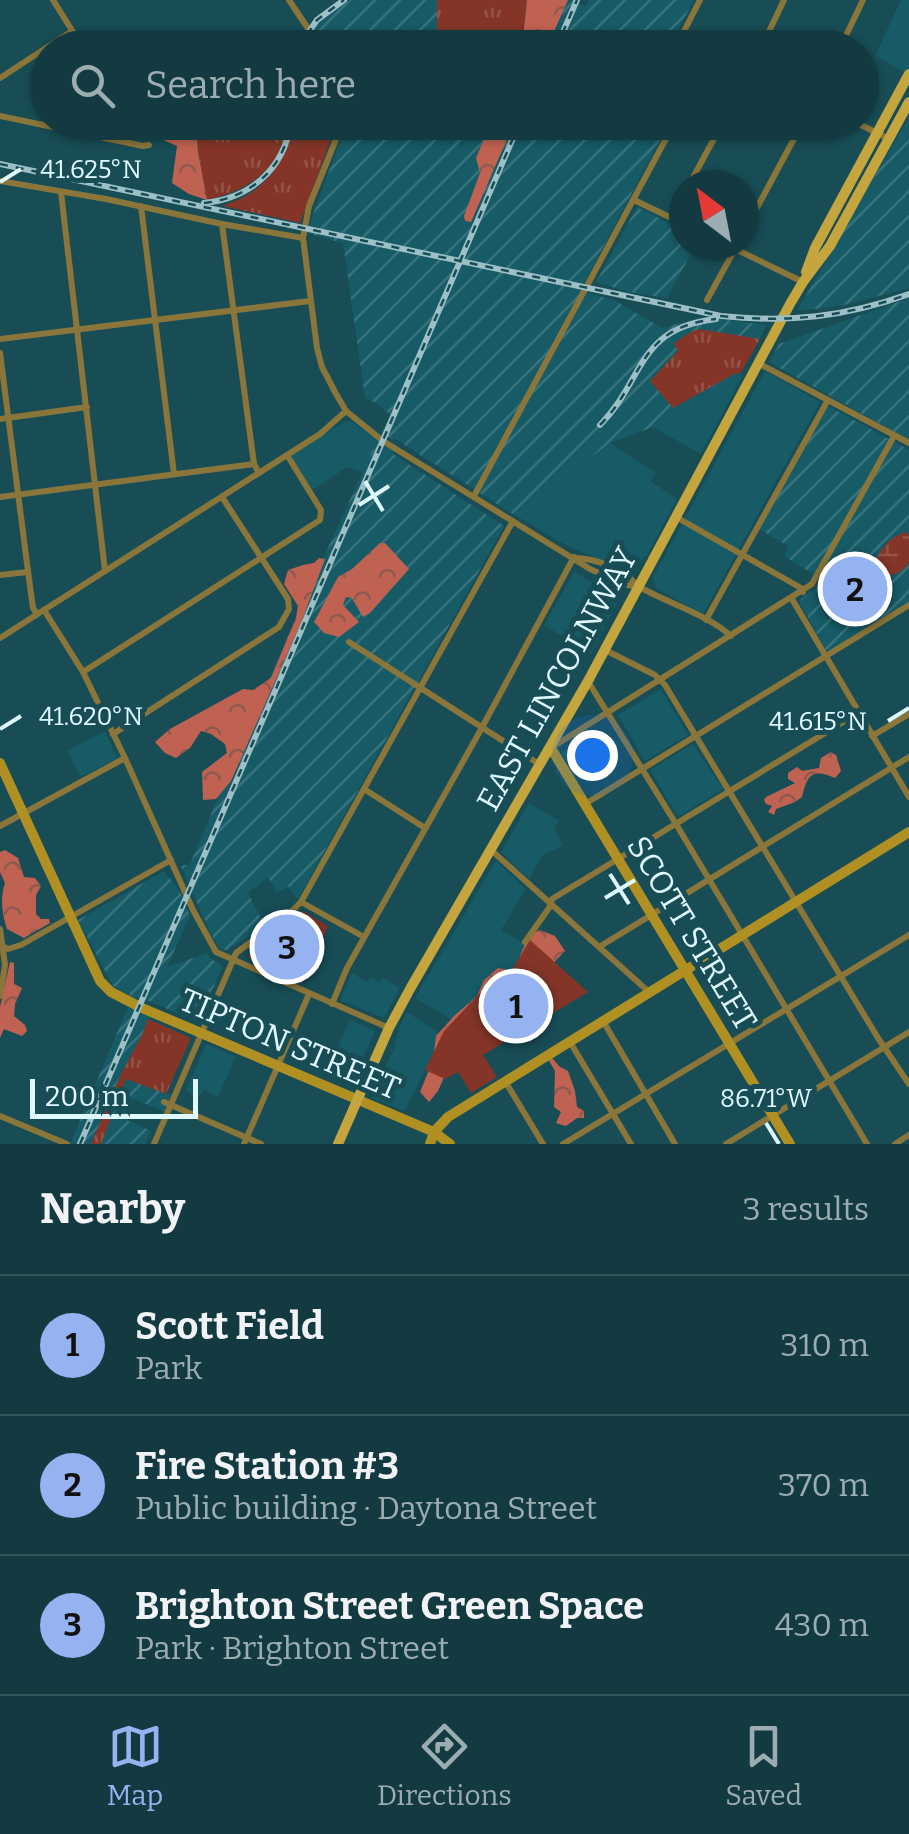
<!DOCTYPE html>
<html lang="en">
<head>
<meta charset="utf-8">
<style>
	:root { --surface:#123a40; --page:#1f454b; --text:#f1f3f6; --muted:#9cadb1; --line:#315459; --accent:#95b2f1 }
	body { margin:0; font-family:Bitter,serif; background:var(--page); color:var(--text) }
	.compass { position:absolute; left:669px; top:170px; width:90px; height:90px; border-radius:50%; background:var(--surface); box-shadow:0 2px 8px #0004; rotate:328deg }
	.scale { position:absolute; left:30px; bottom:25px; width:168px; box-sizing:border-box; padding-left:10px; border:5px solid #dff9ff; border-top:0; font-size:28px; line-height:35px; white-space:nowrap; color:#dff9ff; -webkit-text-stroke:8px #184d56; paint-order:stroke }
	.you { position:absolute; left:592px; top:755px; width:35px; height:35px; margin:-25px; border:8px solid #fff; border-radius:50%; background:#1a73e8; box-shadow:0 0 0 15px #1a73e833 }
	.badge { display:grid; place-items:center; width:65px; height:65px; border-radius:50%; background:var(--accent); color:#111; font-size:32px; font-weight:700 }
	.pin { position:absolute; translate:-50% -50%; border:5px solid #fff; box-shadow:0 2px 10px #0006 }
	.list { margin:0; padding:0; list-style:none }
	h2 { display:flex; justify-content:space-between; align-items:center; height:130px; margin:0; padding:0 40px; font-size:42px }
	h2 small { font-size:32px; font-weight:400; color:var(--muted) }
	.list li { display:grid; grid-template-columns:65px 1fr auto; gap:30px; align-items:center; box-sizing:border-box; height:140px; padding:0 40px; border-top:2px solid var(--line) }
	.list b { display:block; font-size:38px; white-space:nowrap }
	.list p { margin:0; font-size:32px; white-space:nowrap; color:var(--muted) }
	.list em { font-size:32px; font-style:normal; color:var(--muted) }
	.icon { flex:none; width:55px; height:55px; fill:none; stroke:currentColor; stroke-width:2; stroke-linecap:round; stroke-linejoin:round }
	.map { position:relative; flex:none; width:909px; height:1144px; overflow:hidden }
	.search { position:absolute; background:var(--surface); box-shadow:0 2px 8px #0004; left:30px; right:30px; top:30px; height:110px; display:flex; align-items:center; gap:25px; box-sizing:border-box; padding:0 35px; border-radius:55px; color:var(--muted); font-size:38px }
	.sheet { height:550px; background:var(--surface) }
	nav { display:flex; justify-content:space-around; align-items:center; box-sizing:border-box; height:140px; border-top:2px solid var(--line); background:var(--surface); font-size:28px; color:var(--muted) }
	nav a { display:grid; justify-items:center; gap:5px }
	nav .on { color:var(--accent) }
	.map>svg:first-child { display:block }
	.built { fill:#165b66 }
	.industrial { fill:url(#industrial-furrows) }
	.grass { fill:url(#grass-tufts) }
	.forest { fill:url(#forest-crowns) }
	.wetland { fill:url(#wetland-marsh) }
	.park { fill:#843528 }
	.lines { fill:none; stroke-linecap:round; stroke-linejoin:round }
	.street { stroke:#8a763a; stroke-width:6 }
	.secondary { stroke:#b09022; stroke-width:10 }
	.primary { stroke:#c5a53e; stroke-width:10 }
	.rail-casing { stroke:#9dc0c7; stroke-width:6 }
	.rail { stroke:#184d56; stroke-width:2.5; stroke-dasharray:8; stroke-linecap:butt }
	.ticks { fill:none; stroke:#dff9ff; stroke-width:4 }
	.labels { text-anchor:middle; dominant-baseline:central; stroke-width:10; stroke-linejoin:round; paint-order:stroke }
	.street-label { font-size:32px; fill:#dff9ff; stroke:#184d56 }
	.ticks-label { font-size:25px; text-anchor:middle; fill:#dff9ff; stroke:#184d56; stroke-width:10; stroke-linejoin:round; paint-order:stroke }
</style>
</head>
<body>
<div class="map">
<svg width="909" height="1144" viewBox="0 0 909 1144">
	<defs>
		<pattern id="industrial-furrows" width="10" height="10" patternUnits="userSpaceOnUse" patternTransform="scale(2.5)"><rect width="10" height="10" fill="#165b66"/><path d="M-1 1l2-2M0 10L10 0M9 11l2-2" fill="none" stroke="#37737d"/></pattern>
		<pattern id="grass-tufts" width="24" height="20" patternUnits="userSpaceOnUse" patternTransform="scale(2.5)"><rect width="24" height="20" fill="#843528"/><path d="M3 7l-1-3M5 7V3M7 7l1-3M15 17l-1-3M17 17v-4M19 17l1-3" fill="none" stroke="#955348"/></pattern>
		<pattern id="forest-crowns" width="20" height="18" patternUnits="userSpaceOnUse" patternTransform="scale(2.5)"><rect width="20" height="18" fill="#c06251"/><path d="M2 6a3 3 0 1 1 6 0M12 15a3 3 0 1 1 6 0" fill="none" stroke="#8e594f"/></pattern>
		<pattern id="wetland-marsh" width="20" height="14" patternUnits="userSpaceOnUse" patternTransform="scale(2.5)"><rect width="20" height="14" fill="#843528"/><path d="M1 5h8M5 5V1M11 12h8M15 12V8" fill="none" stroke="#955348"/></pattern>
	</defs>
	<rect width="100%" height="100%" fill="#184d56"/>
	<g class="built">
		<polygon points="901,0 909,0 909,67 906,73 875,56"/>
		<polygon points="765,371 820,402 703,614 657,589 652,579"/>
		<polygon points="740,374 743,375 701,454 653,427 660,416 731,376"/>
		<polygon points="345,421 351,421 377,440 363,472 347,467 313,490 292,458 293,455"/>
		<polygon points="610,443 656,473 650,481 677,499 647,555 636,565 628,567 608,564 560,542 513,514"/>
		<polygon points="574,572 613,594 617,603 591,654 544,625"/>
		<polygon points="661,689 688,735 645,761 618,715"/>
		<polygon points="105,731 117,758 81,777 67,751"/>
		<polygon points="592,731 607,755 575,775 562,753"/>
		<polygon points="693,744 723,789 678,817 650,770"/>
		<polygon points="529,803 559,821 554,829 563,846 543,855 529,879 501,852"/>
		<polygon points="496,861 526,889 501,930 527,945 510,973 454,1021 415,998"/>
		<polygon points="352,973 367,982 371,977 380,983 383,978 400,988 384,1018 340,1000"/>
		<polygon points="407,1012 442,1035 405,1111 372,1098 395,1046 399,1028"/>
		<polygon points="350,1020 375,1031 359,1066 334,1055"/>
		<polygon points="206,1044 236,1057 218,1097 204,1090 199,1097 186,1091"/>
	</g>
	<g class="industrial">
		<polygon points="350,0 575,0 585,7 589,0 694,0 674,38 691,47 326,47 314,27 326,16"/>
		<polygon points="909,117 909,288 841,306 797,311"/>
		<polygon points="347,123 669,123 580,291 614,300 662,328 703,317 767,325 740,374 731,376 661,416 653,427 610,443 513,514 395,439 392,440 381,433 390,415 376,403 365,398 343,243 306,233"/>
		<polygon points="637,207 684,231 684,245 696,245 667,298 628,292 596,282"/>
		<polygon points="909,298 909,440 769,362 779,344"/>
		<polygon points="830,407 909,450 909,601 829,651 826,650 800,603 801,599 816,588 821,579 784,556 788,546 759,529 822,412"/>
		<polygon points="377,440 394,451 393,454 504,526 298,899 288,886 277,893 268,877 248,893 265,926 227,950 223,950 219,948 210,932 181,866 190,864 269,678"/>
		<polygon points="164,871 181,893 190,916 167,967 207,953 211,959 223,966 198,1022 149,1001 135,998 113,986 78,920"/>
		<polygon points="128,1007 150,1016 126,1079 171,1095 164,1111 134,1099 125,1119 151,1131 145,1144 70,1144"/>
	</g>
	<g class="grass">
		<polygon points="437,0 527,0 523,39 512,47 437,48"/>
		<path d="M196,123h91c-6,46 -37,67 -80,77l-9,-48z"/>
		<path d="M293,123h44l-37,100 -77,-17c7,-4 16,-6 23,-10 28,-17 41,-42 47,-73z"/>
		<polygon points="699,329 760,339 741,373 734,374 673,408 650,381 678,351 674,343 691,332"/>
		<polygon points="148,1019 191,1038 166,1094 126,1079 101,1144 91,1144 122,1072 142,1035"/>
	</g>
	<g class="forest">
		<polygon points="527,0 568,0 547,47 512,47 523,39"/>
		<polygon points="163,123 196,123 198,152 207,200 189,194 172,183 177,146 161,139"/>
		<polygon points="457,123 514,123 471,222 465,221 464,216 480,173 476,158 487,132 482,130 467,138 458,134"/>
		<polygon points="380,543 385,543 409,569 370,613 363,617 352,598 346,597 343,605 359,622 339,637 324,633 314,622 338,577 352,569"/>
		<polygon points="319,558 325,559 301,623 231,781 216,799 203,800 202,772 227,753 225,744 211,734 201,731 190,748 176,758 165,753 155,742 170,729 243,689 253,690 271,678 296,618 298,606 284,584 288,570 303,565 314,563"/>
		<path d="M831,752l5,3 5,16 -6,7c-23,-10 -28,-3 -33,19l-7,5 -19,7 -2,6 -6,-3 4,-6 -6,-2 -2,-4 2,-3 29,-14 -7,-4v-6l9,-6 5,4 17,-3 2,-10z"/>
		<path d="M5,850l13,8 6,19 11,1 6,8 -5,9v19l5,5h8l1,4 -26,15 -17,-9c-5,-15 -7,-32 -2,-46l-5,-11v-20z"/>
		<path d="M540,930l15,6 10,15 -119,122 -8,18 -9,11 -9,-10 13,-32 3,-24 18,-20 23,-20 7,-16 14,-12 10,2 8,-3c5,-13 10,-32 24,-37z"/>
		<polygon points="10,962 14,963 14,984 22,988 15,1004 14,1016 25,1025 27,1031 22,1036 4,1029 0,1038 0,1007"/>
		<polygon points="551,1057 560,1067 568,1071 575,1091 577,1107 584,1111 584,1118 577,1118 566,1126 556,1123 561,1112 554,1107 555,1071 548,1059"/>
	</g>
	<path class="wetland" d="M906,532l3,4v27c-11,14 -25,17 -36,2 7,-15 16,-29 33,-33z"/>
	<g class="park">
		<polygon points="303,911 328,926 302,983 295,977 248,957 255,948"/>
		<polygon points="530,940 588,992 483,1055 497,1077 471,1093 458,1072 445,1079 425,1070 444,1031 495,977 510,973"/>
	</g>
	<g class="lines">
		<g class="street">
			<polyline points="53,0 83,48"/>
			<polyline points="289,0 321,48"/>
			<polyline points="699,48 680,39 700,0"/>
			<polyline points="761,48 784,0"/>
			<polyline points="840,48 863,0"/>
			<polyline points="0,78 72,31"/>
			<polyline points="0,116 143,146 149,145"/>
			<path d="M343,122l-34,84 -6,32 14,110 5,19 13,25 11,19 37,30 207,128 33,15 15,3 9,4c25,13 64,26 84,45"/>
			<polyline points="855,122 889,139"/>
			<polyline points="0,181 106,199 222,224 303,238"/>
			<polyline points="689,185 723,122"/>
			<polyline points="61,192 105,571"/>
			<polyline points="634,200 684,224"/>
			<polyline points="141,206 174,474"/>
			<polyline points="671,218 684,193"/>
			<polyline points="222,224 254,464 259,473"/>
			<polyline points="744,232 803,122"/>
			<polyline points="727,245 803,282"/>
			<polyline points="707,300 735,249"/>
			<polyline points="0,339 310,301"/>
			<polyline points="0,353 29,579 33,608 37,614"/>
			<polyline points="758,363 909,443"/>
			<polyline points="0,419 87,407"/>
			<polyline points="474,496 675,122"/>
			<polyline points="0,497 254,464"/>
			<polyline points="676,517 801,588 803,592"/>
			<path d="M576,558c21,1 45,10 60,26"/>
			<polyline points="0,575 28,572"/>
			<polyline points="792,599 909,797"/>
			<polyline points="44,610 83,672 125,758 193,910 216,952 389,1028"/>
			<polyline points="706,620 828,400"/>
			<polyline points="0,638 320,434 346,411"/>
			<polyline points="349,642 539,764"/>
			<polyline points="605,650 655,675 665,685 878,1038 909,1084"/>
			<polyline points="83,672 320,520 321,510 287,455"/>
			<polyline points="589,683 676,824 867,1144"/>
			<polyline points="113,734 279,627 289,609 288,599 222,497"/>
			<polyline points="872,736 909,714"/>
			<polyline points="554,746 812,584 894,436"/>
			<polyline points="364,789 425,828"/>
			<polyline points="585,804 909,605"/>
			<polyline points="0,826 125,758"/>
			<polyline points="491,850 649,992"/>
			<polyline points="301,902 364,937"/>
			<polyline points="0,929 5,965 0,996"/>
			<polyline points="525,942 549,908 552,899 858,713"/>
			<polyline points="4,947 8,949 21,945 171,860"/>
			<polyline points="599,947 909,757"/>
			<polyline points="332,1004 347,968 479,733 574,557"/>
			<polyline points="603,1021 675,1144"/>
			<polyline points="570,1042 631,1144"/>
			<polyline points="505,1081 543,1144"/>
			<polyline points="164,1102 261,1144"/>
			<polyline points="0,1116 67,1144"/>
			<polyline points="154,1144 236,953 290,913 301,902 513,521"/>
			<polyline points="244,1144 309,994"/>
			<polyline points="563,1144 909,935"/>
			<polyline points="726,1144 909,1032"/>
			<polyline points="895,1144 909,1135"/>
		</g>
		<g class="secondary">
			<polyline points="551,748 790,1144"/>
			<polyline points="0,763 100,981 111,992 142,1008 434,1132 450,1144"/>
			<polyline points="430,1144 434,1132 448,1117 909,832"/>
		</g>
		<g class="primary">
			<polyline points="806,272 815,248 909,74"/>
			<polyline points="338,1144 389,1028 410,989 588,681 790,304 803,282 830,246 909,102"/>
		</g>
		<g class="rail-casing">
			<g id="rail">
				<polyline points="298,48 317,20 344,0"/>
				<polyline points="556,48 577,0"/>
				<path d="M0,164l721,152c69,7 123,1 188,-22"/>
				<path d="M204,203c46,-5 80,-33 87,-81"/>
				<path d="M600,425c45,-45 36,-97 116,-106"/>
				<polyline points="80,1144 520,122"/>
			</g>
		</g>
		<use href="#rail" class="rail"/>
	</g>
	<path class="ticks" d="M0,182l21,-13M365,481l18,30M359,505l30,-19M888,721l21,-13M0,729l21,-13M610,874l19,30M605,898l30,-18M766,1123l13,21"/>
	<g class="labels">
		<g class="street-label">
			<text transform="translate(557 679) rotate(-61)">EAST LINCOLNWAY</text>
			<text transform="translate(692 933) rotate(59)">SCOTT STREET</text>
			<text transform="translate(290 1044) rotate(23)">TIPTON STREET</text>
		</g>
	</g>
	<g class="ticks-label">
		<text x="91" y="178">41.625°N</text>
		<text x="91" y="725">41.620°N</text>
		<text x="818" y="730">41.615°N</text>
		<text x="766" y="1107">86.71°W</text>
	</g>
</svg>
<svg class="compass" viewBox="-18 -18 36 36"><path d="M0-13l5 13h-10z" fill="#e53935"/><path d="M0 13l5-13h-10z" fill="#9cadb1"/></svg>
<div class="scale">200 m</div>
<div class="you"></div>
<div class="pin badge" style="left:516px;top:1006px">1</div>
<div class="pin badge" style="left:855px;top:589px">2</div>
<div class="pin badge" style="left:287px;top:947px">3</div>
<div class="search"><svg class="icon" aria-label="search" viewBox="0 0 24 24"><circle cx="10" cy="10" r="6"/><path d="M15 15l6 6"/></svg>Search here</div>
</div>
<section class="sheet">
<h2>Nearby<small>3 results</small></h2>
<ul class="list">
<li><span class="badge">1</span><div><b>Scott Field</b><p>Park</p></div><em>310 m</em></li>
<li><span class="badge">2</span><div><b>Fire Station #3</b><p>Public building · Daytona Street</p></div><em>370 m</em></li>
<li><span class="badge">3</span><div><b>Brighton Street Green Space</b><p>Park · Brighton Street</p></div><em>430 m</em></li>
</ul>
</section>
<nav>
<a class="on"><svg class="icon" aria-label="map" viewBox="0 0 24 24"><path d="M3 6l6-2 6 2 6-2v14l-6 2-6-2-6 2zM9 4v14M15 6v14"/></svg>Map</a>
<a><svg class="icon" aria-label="directions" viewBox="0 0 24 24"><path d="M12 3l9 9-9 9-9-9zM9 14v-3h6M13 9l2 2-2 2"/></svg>Directions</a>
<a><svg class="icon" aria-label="saved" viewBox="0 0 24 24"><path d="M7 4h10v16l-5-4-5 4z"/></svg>Saved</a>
</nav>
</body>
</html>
